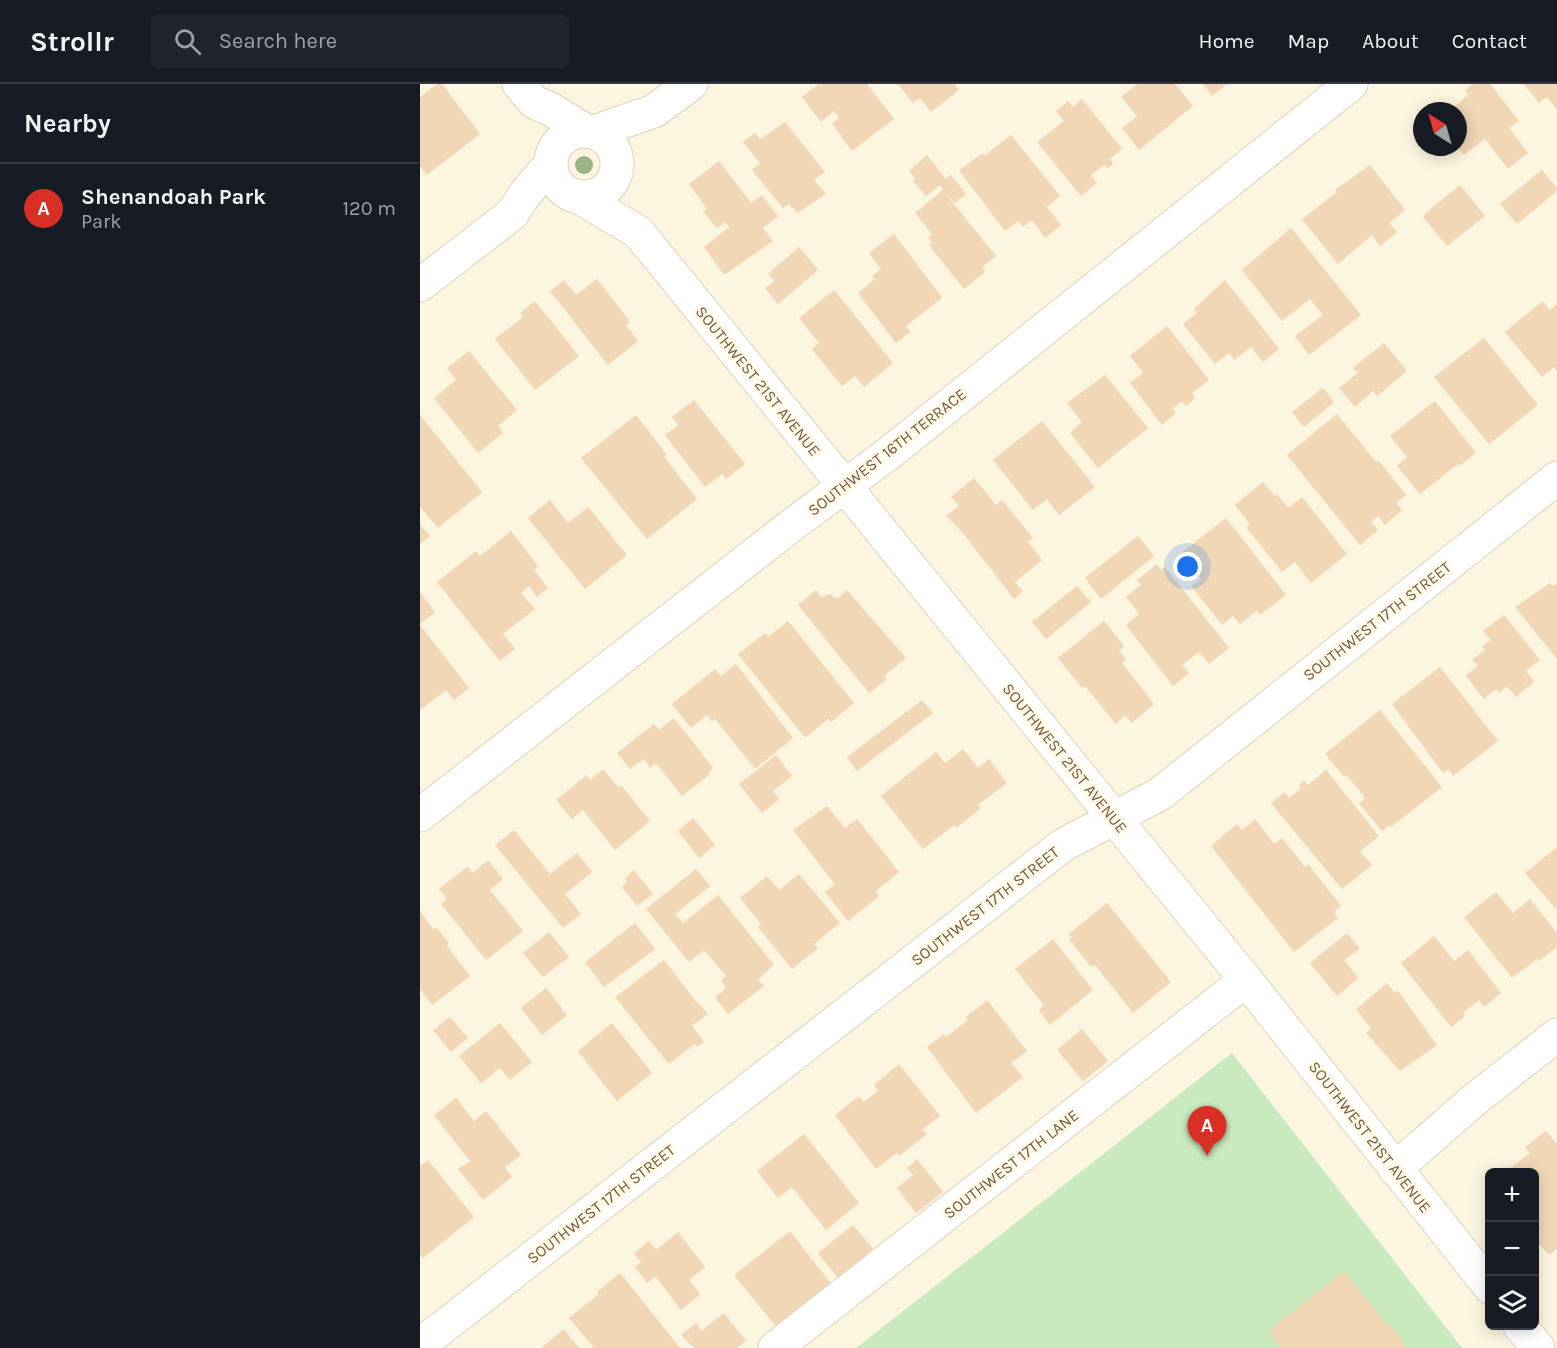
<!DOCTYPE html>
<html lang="en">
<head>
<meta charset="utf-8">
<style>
	:root { --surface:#171b24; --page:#20242c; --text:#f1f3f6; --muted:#9ea1a6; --line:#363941; --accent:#d93025 }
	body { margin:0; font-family:Karla,sans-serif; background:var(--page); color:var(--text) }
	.controls { position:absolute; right:18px; bottom:18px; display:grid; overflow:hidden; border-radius:9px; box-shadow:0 3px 15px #0003 }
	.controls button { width:54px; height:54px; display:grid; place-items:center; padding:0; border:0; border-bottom:2px solid var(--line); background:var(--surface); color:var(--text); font:30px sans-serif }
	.compass { position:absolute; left:993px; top:18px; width:54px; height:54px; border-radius:50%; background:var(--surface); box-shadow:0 3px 15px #0003; rotate:323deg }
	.you { position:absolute; left:768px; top:483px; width:21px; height:21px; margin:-15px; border:4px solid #fff; border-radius:50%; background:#1a73e8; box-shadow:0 0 0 9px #1a73e833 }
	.badge { display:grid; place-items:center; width:39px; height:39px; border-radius:50%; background:var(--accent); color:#fff; font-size:20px; font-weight:700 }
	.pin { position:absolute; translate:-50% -50px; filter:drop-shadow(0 2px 3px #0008) }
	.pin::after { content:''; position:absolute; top:32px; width:21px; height:18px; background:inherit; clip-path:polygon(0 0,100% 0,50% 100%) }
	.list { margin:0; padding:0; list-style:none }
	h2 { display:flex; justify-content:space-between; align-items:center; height:78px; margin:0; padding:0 24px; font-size:26px }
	h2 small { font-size:20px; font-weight:400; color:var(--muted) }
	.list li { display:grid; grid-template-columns:39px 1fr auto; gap:18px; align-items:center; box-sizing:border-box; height:90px; padding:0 24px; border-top:2px solid var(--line) }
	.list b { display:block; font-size:22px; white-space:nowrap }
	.list p { margin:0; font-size:20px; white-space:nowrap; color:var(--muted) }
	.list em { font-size:20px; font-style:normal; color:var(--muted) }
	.icon { flex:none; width:33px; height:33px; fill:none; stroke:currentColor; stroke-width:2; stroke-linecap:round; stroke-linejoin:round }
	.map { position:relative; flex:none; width:1137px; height:1264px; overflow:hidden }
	header { display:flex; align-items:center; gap:36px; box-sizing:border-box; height:84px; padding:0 30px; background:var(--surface); border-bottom:2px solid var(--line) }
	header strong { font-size:28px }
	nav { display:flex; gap:33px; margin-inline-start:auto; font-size:21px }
	.search { width:420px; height:54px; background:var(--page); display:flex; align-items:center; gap:15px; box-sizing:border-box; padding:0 21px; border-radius:9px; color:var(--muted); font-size:22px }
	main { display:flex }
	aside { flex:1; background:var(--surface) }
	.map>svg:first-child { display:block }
	.green { fill:#c9e9be }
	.building { fill:#f2d7b7 }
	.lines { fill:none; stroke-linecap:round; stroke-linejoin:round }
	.minor-casing { stroke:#e0d2bb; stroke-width:35 }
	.minor { stroke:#fff; stroke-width:33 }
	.tree { fill:#9ab488 }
	.labels { text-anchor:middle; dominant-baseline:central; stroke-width:6; stroke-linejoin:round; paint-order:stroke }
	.street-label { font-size:16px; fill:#725d47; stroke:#fff9e5 }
</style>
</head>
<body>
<header>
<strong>Strollr</strong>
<div class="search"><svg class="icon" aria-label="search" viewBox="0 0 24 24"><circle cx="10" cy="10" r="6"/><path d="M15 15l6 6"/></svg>Search here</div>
<nav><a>Home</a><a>Map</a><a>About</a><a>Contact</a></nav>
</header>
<main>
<aside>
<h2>Nearby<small></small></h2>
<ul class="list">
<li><span class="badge">A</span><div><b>Shenandoah Park</b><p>Park</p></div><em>120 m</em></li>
</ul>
</aside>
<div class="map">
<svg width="1137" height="1264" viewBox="0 0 1137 1264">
	<rect width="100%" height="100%" fill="#fcf5df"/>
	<polygon class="green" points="812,969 1042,1264 436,1264"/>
	<g class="building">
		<polygon points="17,0 22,0 60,50 7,91 0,82 0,13"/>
		<polygon points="399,0 447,0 474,35 432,67 412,40 419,34 414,27 401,38 382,13"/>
		<polygon points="478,0 534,0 539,6 511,28 500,14 493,19"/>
		<polygon points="717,0 755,0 773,22 719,66 702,44 717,32 701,13"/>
		<polygon points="783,0 807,0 792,12"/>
		<polygon points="1053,0 1070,0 1099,37 1089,44 1108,69 1088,85 1065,55 1044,71 1038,63 1038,27 1029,27 1048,11 1045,6"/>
		<polygon points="1104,0 1137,0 1137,26 1127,13 1119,19"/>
		<polygon points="662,15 702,65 690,75 693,80 688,84 684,81 671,91 677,99 661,112 617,58 644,37 636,27 648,17 653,23"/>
		<polygon points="365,38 405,88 394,96 406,110 377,129 369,120 363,124 332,86 340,79 323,58 335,49 340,55"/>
		<polygon points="591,51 640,112 627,123 641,141 625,154 612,136 603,143 598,137 585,147 539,86 563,69 564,72"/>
		<polygon points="507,71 526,95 531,91 546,110 535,119 525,109 576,172 562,183 565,188 544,205 509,161 512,158 508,153 512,150 495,129 523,106 520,101 506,112 493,97 495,95 489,87"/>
		<polygon points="299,77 331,119 342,111 358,132 343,144 353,157 304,191 284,163 309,143 305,138 297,144 283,127 287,125 269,100"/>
		<polygon points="950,81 985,126 969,139 977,148 960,162 952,151 918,180 882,135 917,108 915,106"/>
		<polygon points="1122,86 1137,104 1137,107 1097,140 1080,120"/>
		<polygon points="1040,101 1065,132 1027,162 1003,133 1009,126"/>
		<polygon points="871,144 941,231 889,271 875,252 903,231 890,215 862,237 822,186"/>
		<polygon points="474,150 522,214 486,242 490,248 476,259 438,209 455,195 452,192 461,185 449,169"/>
		<polygon points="379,163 398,186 358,220 345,204 354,197 348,190"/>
		<polygon points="177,195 210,238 206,241 218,257 188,281 130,207 144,196 156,211"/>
		<polygon points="805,196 859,265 843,278 831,263 814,276 809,269 795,280 763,240 777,229 774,225"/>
		<polygon points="414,206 473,279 444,303 435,292 422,302 392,265 399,259 379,234"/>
		<polygon points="115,217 159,272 115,306 75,255 103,233 100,229"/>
		<polygon points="1123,217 1130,226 1137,220 1137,287 1134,283 1122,293 1085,248"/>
		<polygon points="747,242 789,296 772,309 775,314 766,322 762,317 752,325 756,329 742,341 710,299 723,289 710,272"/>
		<polygon points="1064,254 1118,321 1069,360 1014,293"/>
		<polygon points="964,259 987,287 957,312 953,307 935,323 919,304 938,289 933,284"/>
		<polygon points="49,267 97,326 78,342 83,349 58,369 14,314 36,296 27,284"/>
		<polygon points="685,291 728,344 678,384 650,349 662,338 647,319"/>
		<polygon points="903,304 914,318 884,343 872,328"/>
		<polygon points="274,316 325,380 306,395 302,390 285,403 245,351 258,341 252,333"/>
		<polygon points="1015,317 1056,369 1039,382 1038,380 1000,410 977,382 987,373 970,352"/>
		<polygon points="917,330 956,378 959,377 986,411 976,419 982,426 965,441 958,432 951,438 958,446 940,461 867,371"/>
		<polygon points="0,331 62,408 18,444 0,423"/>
		<polygon points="216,331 247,371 244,373 277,415 227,455 161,374"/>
		<polygon points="622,337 675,403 639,431 627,415 613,426 573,376"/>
		<polygon points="554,394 576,421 582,416 613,454 608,458 622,476 595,498 603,507 594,515 543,449 526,432 539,422 531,413"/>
		<polygon points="843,398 855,412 857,410 868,424 882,413 927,470 891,499 875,478 862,488 826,443 830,440 815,421"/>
		<polygon points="130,416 148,439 168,423 207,471 165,505 108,434"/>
		<polygon points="806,434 866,511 840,531 837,527 820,540 813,532 802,541 771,502 781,495 761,469"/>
		<polygon points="0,441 10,452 0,460"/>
		<polygon points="91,447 118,482 114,486 128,504 117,513 109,502 101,509 115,525 83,550 95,565 80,577 17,498 56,467 60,472"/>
		<polygon points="718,452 734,472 681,515 665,494"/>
		<polygon points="737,480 741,486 745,483 809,564 789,580 779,568 762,581 769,589 753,602 706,541 719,530 706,513 721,501 717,496"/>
		<polygon points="1130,499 1133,502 1137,499 1137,575 1095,523"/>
		<polygon points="657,502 671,518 626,555 612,538"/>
		<polygon points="396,506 401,513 410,510 417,515 427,506 486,574 464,592 467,595 449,609 378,521"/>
		<polygon points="0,508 15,528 0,540"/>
		<polygon points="1084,531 1120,576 1106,587 1114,598 1096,613 1087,602 1079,609 1076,605 1064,615 1046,592 1058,582 1052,576 1065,566 1062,562 1071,556 1063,547"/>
		<polygon points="368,537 434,619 411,638 408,635 385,654 318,570 345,549 348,553"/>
		<polygon points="684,537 704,562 699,567 706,575 702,579 734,620 712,639 705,631 696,640 665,602 662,604 638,574"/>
		<polygon points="0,541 49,604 34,616 26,606 0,626"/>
		<polygon points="316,580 373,654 335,685 295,635 292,638 287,631 271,644 252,620 295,585 301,592"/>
		<polygon points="1020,583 1078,657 1033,692 1028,685 1023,689 972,620"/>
		<polygon points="502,616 513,629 437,687 427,673"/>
		<polygon points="960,626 1022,703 971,743 969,741 962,747 939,719 945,714 926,690 924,693 905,670"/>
		<polygon points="254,634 293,684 288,688 290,690 262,712 236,679 230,684 224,675 210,685 197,669 234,640 239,646"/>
		<polygon points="543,665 558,684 569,675 587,699 558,721 561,724 536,744 534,741 503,765 461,712 516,668 525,679"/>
		<polygon points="356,671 372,692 353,707 359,715 342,729 319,700"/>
		<polygon points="183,685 198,703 201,701 230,737 195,766 163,726 152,735 136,716 167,691 170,696"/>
		<polygon points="906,686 959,752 940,767 952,781 922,805 851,719 865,708 869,714 881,704 879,701 884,696 888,701"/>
		<polygon points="407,722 425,744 437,735 479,788 456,807 459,812 428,837 405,808 415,800 373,746"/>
		<polygon points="273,734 295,761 279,774 258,747"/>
		<polygon points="835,735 854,760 862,754 885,783 888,780 921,822 914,828 918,834 874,868 791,762 817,740 822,746"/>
		<polygon points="94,746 130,790 157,769 172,788 145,810 161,830 143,844 75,761"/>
		<polygon points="1137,763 1137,826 1105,789"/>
		<polygon points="68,776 83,795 70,806 103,847 66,876 21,820 27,815 19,805 47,783 53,789"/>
		<polygon points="276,785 290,802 255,830 263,839 298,811 354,881 338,895 344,902 308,930 295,913 306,904 301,896 306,892 284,866 269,878 226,825"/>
		<polygon points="214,786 233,810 217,822 202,803 207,798 205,794"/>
		<polygon points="379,790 420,839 394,860 398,864 372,885 338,843 341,840 320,814 347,792 359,806"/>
		<polygon points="1076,808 1093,829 1110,815 1137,849 1137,863 1119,877 1117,875 1092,894 1044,833"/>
		<polygon points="687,819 751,898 713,929 675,881 671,883 649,855 652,853 649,850"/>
		<polygon points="0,827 13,845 16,843 29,859 27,862 50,892 12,921 0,905"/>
		<polygon points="215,839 235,865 184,903 165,878"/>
		<polygon points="129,848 149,873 123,893 103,869"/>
		<polygon points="927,849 940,865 924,876 938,894 917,912 890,879"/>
		<polygon points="1014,852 1034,877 1048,866 1081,909 1064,923 1059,916 1043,929 1045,932 1031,943 981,879"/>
		<polygon points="633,855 673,906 630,941 619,926 624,921 595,885"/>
		<polygon points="244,876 274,915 288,930 272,942 284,958 277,963 275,960 249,980 195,913"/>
		<polygon points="967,899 975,909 978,907 1017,961 980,987 946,949 951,945 936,925"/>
		<polygon points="126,904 147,931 122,951 101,924"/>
		<polygon points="567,916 607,967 591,979 603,993 556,1029 507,963 524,950 526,953 548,936 546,933"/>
		<polygon points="30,933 48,954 31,968 13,946"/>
		<polygon points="80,939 112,978 90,996 80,984 61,999 39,972"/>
		<polygon points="192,939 232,989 197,1017 158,967"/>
		<polygon points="662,945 688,977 663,997 637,966"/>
		<polygon points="479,980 520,1032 503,1045 507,1050 479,1072 477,1069 456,1085 415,1031 439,1012 444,1018 458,1007 454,1001"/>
		<polygon points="36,1014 54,1037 66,1027 101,1071 85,1083 92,1093 63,1116 38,1085 50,1077 14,1031"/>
		<polygon points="1126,1047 1137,1060 1137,1165 1129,1171 1114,1154 1120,1147 1114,1141 1114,1088 1085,1088 1110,1069 1105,1063"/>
		<polygon points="384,1050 439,1119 406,1146 372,1103 358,1114 337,1087"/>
		<polygon points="497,1075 523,1108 496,1129 477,1104 493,1091 487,1084"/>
		<polygon points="8,1076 54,1133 3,1174 0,1171 0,1082"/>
		<polygon points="433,1141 453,1165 418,1194 398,1169"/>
		<polygon points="370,1147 413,1202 358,1245 314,1191"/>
		<polygon points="258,1148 285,1183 269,1196 280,1210 261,1226 236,1193 227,1199 215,1183 221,1178 214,1169 229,1157 236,1166"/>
		<polygon points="924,1187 966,1240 969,1239 986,1261 982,1264 861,1264 848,1247"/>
		<polygon points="200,1189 260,1264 174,1264 149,1234 179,1210 177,1208"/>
		<polygon points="304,1229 326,1257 317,1264 274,1264 261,1251 276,1239 281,1247"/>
		<polygon points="144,1245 159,1264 121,1264"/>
	</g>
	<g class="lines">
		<g class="minor-casing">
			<g id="minor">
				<polyline points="99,0 114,18 132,26 166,47"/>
				<circle cx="164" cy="80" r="33"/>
				<polyline points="174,48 234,27 271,0"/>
				<polyline points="159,113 218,148 826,896 1070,1203"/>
				<polyline points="0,201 92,130 105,110 131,79"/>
				<polyline points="0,731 372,441 468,370 931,0"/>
				<polyline points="975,1085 1054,1016 1137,951"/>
				<polyline points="1100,1242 1118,1264"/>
				<polyline points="0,1261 643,761 740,710 1137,394"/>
				<polyline points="355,1264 826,896"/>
			</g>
		</g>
		<use href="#minor" class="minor"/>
	</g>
	<circle class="tree" cx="164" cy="81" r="9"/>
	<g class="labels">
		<g class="street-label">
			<text transform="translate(338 297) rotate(51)">SOUTHWEST 21ST AVENUE</text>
			<text transform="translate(467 368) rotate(-38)">SOUTHWEST 16TH TERRACE</text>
			<text transform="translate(957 537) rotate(-38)">SOUTHWEST 17TH STREET</text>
			<text transform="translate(645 674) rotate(51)">SOUTHWEST 21ST AVENUE</text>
			<text transform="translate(565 822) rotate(-38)">SOUTHWEST 17TH STREET</text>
			<text transform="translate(950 1053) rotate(52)">SOUTHWEST 21ST AVENUE</text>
			<text transform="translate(591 1080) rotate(-38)">SOUTHWEST 17TH LANE</text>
			<text transform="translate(181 1120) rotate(-38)">SOUTHWEST 17TH STREET</text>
		</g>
	</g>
</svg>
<div class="controls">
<button>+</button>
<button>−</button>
<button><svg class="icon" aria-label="layers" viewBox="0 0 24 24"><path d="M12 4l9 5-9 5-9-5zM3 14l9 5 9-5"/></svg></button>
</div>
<svg class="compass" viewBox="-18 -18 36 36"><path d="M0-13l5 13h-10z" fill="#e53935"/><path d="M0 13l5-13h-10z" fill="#9ea1a6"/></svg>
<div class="you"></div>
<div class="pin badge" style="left:787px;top:1072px">A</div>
</div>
</main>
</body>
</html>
